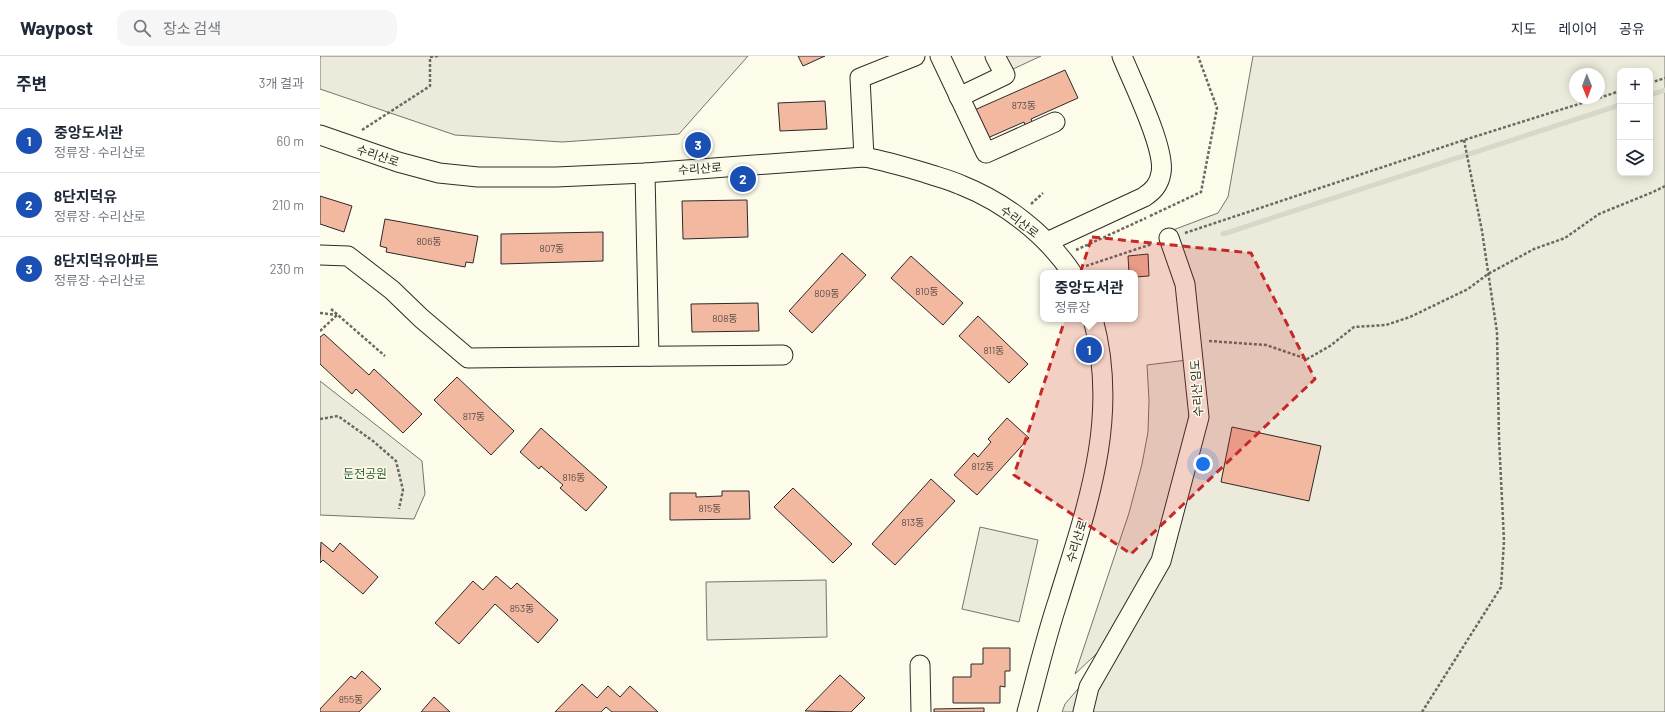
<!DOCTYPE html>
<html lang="ko">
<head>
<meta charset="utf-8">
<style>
	:root { --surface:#fff; --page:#f6f6f7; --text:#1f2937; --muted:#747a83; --line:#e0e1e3; --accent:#7c3aed }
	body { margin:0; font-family:Barlow,"Noto Sans KR",sans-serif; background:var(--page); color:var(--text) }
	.controls { position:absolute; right:12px; top:12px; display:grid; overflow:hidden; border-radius:8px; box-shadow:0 2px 10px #0003 }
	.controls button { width:36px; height:36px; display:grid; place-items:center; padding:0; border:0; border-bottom:1px solid var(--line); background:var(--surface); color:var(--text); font:20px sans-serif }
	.compass { position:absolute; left:1249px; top:12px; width:36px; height:36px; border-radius:50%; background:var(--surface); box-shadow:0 2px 10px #0003; rotate:179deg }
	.you { position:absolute; left:883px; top:408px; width:14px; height:14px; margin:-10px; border:3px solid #fff; border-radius:50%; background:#1a73e8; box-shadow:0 0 0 6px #1a73e833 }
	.badge { display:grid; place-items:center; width:26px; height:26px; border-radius:50%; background:var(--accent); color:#fff; font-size:13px; font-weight:700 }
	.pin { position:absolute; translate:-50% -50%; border:2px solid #fff; box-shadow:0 1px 4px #0006 }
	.popup { position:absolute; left:720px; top:214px; width:98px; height:52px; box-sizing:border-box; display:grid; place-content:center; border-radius:8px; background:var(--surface); filter:drop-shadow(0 1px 3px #0005); font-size:13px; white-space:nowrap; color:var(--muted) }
	.popup b { font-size:15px; color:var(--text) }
	.popup::after { content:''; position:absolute; left:50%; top:100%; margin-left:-8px; border:8px solid transparent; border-top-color:var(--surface) }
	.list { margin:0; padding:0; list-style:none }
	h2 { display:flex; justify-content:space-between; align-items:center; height:52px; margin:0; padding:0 16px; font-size:17px }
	h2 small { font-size:13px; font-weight:400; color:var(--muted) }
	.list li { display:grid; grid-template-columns:26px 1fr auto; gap:12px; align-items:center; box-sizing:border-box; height:64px; padding:0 16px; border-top:1px solid var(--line) }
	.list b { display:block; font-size:15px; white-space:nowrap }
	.list p { margin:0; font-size:13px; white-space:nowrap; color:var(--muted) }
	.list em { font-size:13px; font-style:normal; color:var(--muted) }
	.icon { flex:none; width:22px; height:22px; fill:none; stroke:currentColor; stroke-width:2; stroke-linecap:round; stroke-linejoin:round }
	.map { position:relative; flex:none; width:1345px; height:656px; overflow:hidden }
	header { display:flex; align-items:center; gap:24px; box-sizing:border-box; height:56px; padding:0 20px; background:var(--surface); border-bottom:1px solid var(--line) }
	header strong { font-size:19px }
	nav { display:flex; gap:22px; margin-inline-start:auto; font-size:14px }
	.search { width:280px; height:36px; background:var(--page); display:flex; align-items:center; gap:10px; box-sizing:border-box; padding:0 14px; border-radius:12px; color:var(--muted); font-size:15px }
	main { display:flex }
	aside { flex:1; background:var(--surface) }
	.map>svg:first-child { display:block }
	.green { fill:#ecebdb; stroke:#74746e; fill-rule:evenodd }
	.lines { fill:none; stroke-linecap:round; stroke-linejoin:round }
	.stream { stroke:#d8d7c9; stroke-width:5 }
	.building { fill:#f2b8a0; stroke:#2b2b2b }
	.minor-casing { stroke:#2b2b2b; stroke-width:21 }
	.path { stroke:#6a6964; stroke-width:2.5; stroke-dasharray:3 2; stroke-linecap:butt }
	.minor { stroke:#fdfbea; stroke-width:19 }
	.marked { fill:#c62828; fill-opacity:0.2; stroke:#c62828; stroke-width:3; stroke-dasharray:8 5; stroke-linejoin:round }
	.labels { text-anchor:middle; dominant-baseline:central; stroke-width:3; stroke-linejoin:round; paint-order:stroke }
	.number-label { font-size:10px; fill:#5d4e48 }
	.street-label { font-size:12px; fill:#2b2b2b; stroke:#fdfbea }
	.park-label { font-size:12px; fill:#34623c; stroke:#fdfbea }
</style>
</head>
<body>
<header>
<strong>Waypost</strong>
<div class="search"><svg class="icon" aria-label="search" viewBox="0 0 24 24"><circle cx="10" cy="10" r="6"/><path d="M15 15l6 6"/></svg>장소 검색</div>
<nav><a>지도</a><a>레이어</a><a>공유</a></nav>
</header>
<main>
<aside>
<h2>주변<small>3개 결과</small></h2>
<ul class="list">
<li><span class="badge" style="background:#1a4fb4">1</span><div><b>중앙도서관</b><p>정류장 · 수리산로</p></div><em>60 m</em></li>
<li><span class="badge" style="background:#1a4fb4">2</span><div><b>8단지덕유</b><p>정류장 · 수리산로</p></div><em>210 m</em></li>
<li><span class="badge" style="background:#1a4fb4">3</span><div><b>8단지덕유아파트</b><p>정류장 · 수리산로</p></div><em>230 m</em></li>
</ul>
</aside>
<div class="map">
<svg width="1345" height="656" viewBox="0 0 1345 656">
	<rect width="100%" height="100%" fill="#fdfbea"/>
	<g class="green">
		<polygon points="1,0 428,0 359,78 242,86 135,79 0,33 0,2"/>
		<polygon points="684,0 721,0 691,14"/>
		<path d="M933,0h412v656h-603l3,-8 66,-77 68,-210 -5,-64 -29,-120 53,-20 10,-16zM1300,15h30v102h-30zM1255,18h24v24h-24z"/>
		<polygon points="867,304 869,356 867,393 835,502 790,585 755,618 809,457 822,408 828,376 829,344 827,309"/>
		<polygon points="0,325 102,405 105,438 94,463 0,459"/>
		<polygon points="660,471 718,484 699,566 642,553"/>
		<polygon points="506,524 507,581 387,584 386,526"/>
	</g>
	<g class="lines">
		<g class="stream">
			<polyline points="1330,39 1345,34"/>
			<polyline points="903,178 1300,49"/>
		</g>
	</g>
	<g class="building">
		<polygon points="478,0 505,0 483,10"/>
		<polygon points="745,14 758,42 711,63 715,72 708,76 704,66 663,84 650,56"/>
		<polygon points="505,45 507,73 460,75 458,47"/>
		<polygon points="0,140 32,150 24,176 0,168"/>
		<polygon points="427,144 428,181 363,183 362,145"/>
		<polygon points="65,163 158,180 153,207 146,206 145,211 66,196 67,192 60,190"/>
		<polygon points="283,176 283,205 181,208 181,178"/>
		<polygon points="522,197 546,219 492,277 469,255"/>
		<polygon points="828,198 829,220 815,221 815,217 809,217 808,200"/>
		<polygon points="591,200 643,247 623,269 571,222"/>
		<polygon points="438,247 439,275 372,276 371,248"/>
		<polygon points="658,260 708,308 689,327 639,280"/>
		<polygon points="4,278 49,319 54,313 102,358 83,377 36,333 32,338 0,308 0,281"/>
		<polygon points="137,321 194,375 171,399 114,344"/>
		<polygon points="687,362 709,382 657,439 634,419 654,397 658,401 671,386 668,383"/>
		<polygon points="912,371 1001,390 989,445 901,426"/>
		<polygon points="221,372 287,431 266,455 240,432 243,429 221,410 219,413 200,396"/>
		<polygon points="611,423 635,445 575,509 552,488"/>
		<polygon points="473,432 532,488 513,507 454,451"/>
		<polygon points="402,435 429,435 430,463 350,464 350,437 376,437 376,441 402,440"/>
		<polygon points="1,486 13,496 20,487 58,521 43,538 3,504 0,507"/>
		<polygon points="176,520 191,533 197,527 238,564 218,587 175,548 139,588 115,567 153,525 163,534"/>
		<polygon points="663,592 690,592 690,615 685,615 685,631 680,630 680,647 633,647 633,621 651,621 651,608 663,608"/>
		<polygon points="42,615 61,633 39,656 0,656 0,653 31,620 35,623"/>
		<polygon points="520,619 545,642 531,656 485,655"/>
		<polygon points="262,628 277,642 288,630 300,641 310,630 338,656 292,656 286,651 281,656 235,656"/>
		<polygon points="114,641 130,656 101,656"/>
		<polygon points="664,652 664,656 614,656 614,653"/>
	</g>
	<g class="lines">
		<g class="minor-casing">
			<g id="minor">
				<polyline points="620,0 666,97 735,66"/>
				<polyline points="639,41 685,19 675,0"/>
				<path d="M0,79l78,27 41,11 39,4h78l89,-4 219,-16c22,4 42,10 62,16 12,4 24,7 35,12 43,17 85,49 111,88"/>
				<polyline points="544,101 540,22 595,0"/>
				<polyline points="325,117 329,300"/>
				<path d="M727,186l97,-45c9,-6 15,-12 17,-24 5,-24 -29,-92 -39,-117"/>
				<polyline points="0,199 28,200 72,234 101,262 148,302 463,299"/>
				<polyline points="600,609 601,656"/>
				<path d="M707,656c10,-37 19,-75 31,-111 29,-94 62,-183 35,-282"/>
				<polyline points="763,656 769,631 841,505 879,361 865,228 849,182"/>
			</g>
		</g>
		<g class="path">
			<polyline points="1330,27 1345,22"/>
			<polyline points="1279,42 1300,35"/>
			<polyline points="42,74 110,30 110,1 118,0"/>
			<polyline points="711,148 723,137"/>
			<polyline points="830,160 881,136 897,52 878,0"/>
			<polyline points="865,177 1144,84 1278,42"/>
			<polyline points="756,194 826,162"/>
			<polyline points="766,210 832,188"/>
			<polyline points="11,253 65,300"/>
			<polyline points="0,257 17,259"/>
			<polyline points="0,275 17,259"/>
			<polyline points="889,285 946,289 987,303 1010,290 1034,271 1066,269 1090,261 1148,233 1168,218 1214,193 1245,182 1279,158 1333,136 1345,130"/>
			<polyline points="0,363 18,360 53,385 76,405 83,434 79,453"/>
			<polyline points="1102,656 1181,531 1184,485 1179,382 1177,276 1162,175 1144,84"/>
		</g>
		<use href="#minor" class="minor"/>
	</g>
	<path class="marked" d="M772,181l159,16 64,126 -184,175 -117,-79z"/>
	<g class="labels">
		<g class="number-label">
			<text x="704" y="49">873동</text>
			<text x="109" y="185">806동</text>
			<text x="232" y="192">807동</text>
			<text x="607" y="235">810동</text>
			<text x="507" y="237">809동</text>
			<text x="405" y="262">808동</text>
			<text x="674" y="294">811동</text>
			<text x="154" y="360">817동</text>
			<text x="663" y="410">812동</text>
			<text x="254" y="421">816동</text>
			<text x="390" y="452">815동</text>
			<text x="593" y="466">813동</text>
			<text x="202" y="552">853동</text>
			<text x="31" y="643">855동</text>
		</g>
		<g class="street-label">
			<text transform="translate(58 99) rotate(18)">수리산로</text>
			<text transform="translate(380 112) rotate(-4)">수리산로</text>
			<text transform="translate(700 165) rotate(37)">수리산로</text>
			<text transform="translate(876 332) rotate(-94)">수리산 임도</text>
			<text transform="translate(756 485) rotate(-73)">수리산로</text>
		</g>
		<g class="park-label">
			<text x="45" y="417">둔전공원</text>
		</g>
	</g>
</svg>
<div class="controls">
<button>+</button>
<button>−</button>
<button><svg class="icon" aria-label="layers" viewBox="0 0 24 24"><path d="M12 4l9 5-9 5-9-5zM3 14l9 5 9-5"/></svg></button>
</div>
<svg class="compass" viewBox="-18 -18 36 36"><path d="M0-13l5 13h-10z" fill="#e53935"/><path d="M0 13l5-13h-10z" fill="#747a83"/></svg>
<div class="you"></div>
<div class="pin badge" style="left:769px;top:294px;background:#1a4fb4">1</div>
<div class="popup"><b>중앙도서관</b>정류장</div>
<div class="pin badge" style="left:423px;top:123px;background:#1a4fb4">2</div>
<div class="pin badge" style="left:378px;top:89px;background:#1a4fb4">3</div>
</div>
</main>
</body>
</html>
